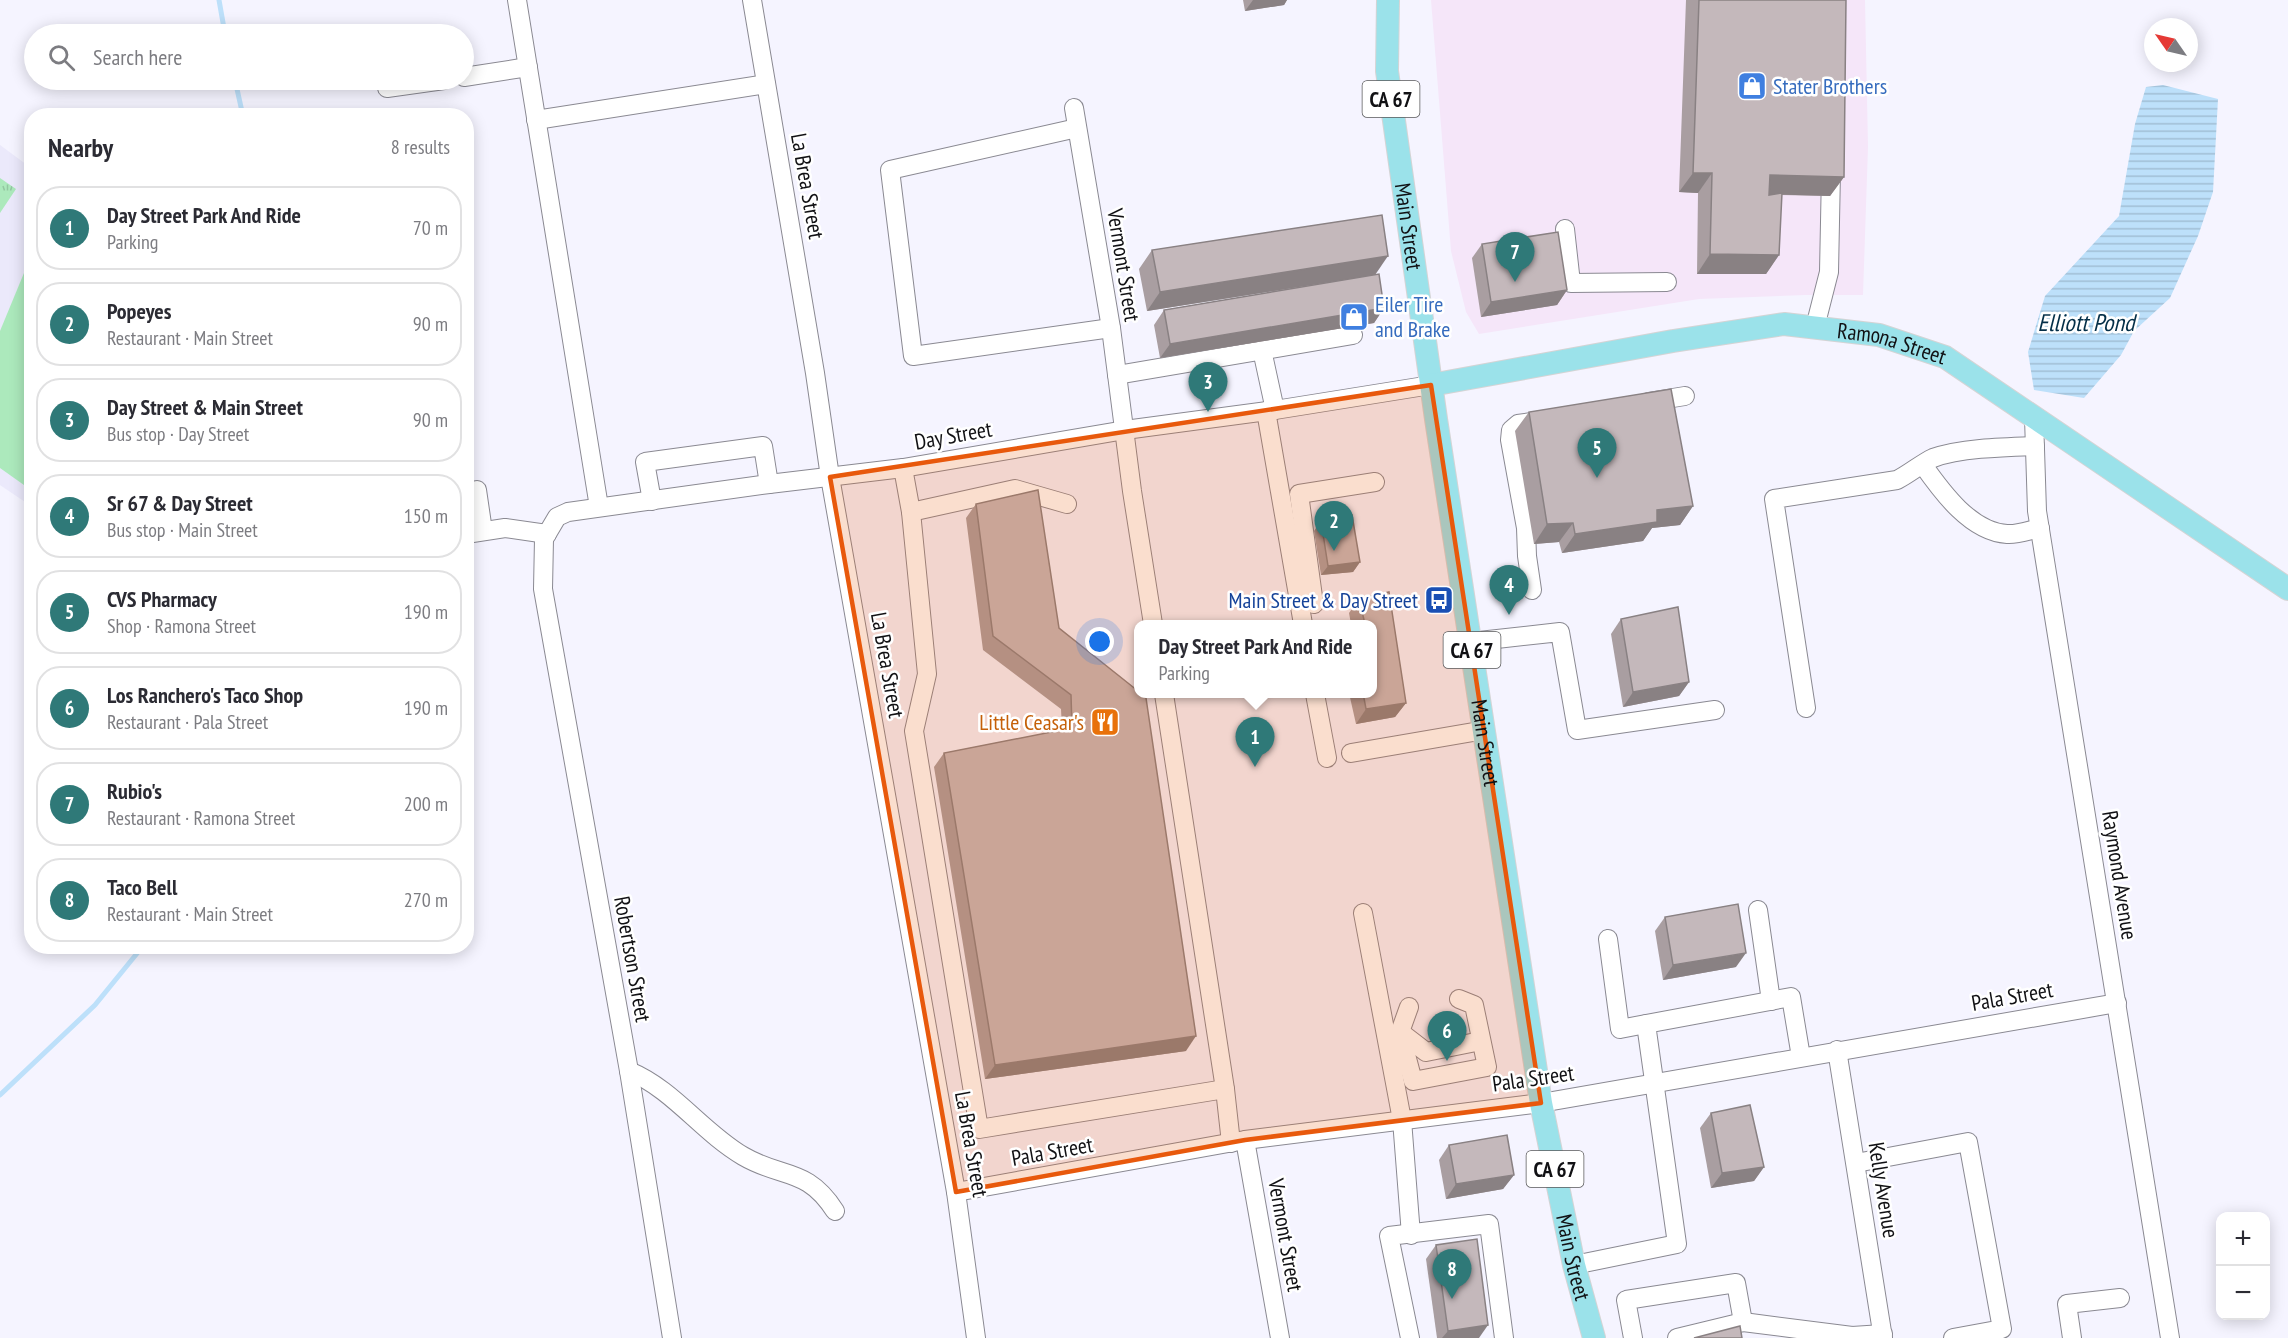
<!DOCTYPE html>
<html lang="en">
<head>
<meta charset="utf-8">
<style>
	:root { --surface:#fff; --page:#f2f2f3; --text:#2b2b33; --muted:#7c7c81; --line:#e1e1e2; --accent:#2f7978 }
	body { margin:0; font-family:"PT Sans Narrow",sans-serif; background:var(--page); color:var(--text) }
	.controls { position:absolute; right:18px; bottom:18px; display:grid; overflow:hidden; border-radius:12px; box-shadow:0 3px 15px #0003 }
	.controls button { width:54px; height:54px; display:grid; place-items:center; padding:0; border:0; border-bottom:2px solid var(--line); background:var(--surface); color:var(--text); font:30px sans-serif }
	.compass { position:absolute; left:2144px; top:18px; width:54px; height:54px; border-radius:50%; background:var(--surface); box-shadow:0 3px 15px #0003; rotate:304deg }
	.you { position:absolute; left:1100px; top:642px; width:21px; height:21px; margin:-15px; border:4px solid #fff; border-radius:50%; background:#1a73e8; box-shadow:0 0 0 9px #1a73e833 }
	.badge { display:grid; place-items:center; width:39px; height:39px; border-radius:50%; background:var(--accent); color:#fff; font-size:20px; font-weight:700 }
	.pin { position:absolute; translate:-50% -50px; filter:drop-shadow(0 2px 3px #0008) }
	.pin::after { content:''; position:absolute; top:32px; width:21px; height:18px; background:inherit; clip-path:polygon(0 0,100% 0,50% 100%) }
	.popup { position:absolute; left:1134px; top:620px; width:243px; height:78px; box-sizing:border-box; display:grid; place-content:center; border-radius:12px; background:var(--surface); filter:drop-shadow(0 2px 4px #0005); font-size:20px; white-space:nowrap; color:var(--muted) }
	.popup b { font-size:22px; color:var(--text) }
	.popup::after { content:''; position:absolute; left:50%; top:100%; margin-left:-12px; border:12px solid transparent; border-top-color:var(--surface) }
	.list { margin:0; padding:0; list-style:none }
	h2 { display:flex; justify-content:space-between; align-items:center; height:78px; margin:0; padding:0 24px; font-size:26px }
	h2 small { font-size:20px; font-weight:400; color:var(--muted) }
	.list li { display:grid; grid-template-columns:39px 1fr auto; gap:18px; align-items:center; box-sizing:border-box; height:84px; margin:0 12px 12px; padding:0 12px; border:2px solid var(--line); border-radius:24px }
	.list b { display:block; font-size:22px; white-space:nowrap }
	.list p { margin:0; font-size:20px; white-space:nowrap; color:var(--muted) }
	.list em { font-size:20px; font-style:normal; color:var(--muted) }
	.icon { flex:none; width:33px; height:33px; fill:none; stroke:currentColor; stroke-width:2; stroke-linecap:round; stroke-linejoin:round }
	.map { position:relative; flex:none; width:2288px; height:1338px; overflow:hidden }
	.search { position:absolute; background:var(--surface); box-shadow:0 3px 15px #0003; left:24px; top:24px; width:450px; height:66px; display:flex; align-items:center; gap:15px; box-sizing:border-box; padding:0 21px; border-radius:33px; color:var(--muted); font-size:22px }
	.panel { position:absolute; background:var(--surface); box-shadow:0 3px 15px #0003; left:24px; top:108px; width:450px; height:846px; border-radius:24px }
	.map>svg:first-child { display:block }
	.commercial { fill:#f5e6f9 }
	.built { fill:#ebe9fb }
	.green { fill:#ace9bc }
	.park { fill:url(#park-tufts) }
	.water { fill:url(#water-rules) }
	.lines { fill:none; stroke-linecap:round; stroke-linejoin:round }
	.stream { stroke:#bde0fa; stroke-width:5 }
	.minor-casing { stroke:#8a8992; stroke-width:20 }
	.major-casing { stroke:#d4d4d5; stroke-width:24 }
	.minor { stroke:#fff; stroke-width:18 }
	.major { stroke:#9be2ea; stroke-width:22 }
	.wall { fill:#a99ea1 }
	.shaded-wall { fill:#898183 }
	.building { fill:#c4b8bb; stroke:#898183; stroke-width:1.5 }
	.marked { fill:#e8590c; fill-opacity:0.2; stroke:#e8590c; stroke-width:4.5; stroke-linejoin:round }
	.labels { text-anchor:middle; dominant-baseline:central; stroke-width:5; stroke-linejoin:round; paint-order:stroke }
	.shield { fill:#fff; stroke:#58585a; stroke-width:1.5 }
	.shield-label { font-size:21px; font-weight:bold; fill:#111114 }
	.shop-label { font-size:22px; fill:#366cbe; stroke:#fff; text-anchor:start }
	.street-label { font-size:22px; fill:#111114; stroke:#fff }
	.transit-label { font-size:22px; fill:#164399; stroke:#fff; text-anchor:end }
	.food-label { font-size:22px; fill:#c56008; stroke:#fff; text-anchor:end }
	.water-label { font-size:24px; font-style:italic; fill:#042f48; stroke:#fff }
</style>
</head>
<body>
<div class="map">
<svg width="2288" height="1338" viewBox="0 0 2288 1338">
	<defs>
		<pattern id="park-tufts" width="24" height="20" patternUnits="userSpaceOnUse" patternTransform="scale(1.5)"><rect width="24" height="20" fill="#ace9bc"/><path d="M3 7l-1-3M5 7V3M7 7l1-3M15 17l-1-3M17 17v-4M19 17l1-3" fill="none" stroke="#93c7a1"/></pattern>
		<pattern id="water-rules" width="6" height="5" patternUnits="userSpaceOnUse" patternTransform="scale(1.5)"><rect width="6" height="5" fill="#bde0fa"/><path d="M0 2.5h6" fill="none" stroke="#a1bfd5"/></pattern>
	</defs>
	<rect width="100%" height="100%" fill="#f5f4ff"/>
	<polygon class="commercial" points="1431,0 1865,0 1868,147 1863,295 1805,295 1699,299 1479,334 1466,312 1451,251"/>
	<polygon class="built" points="0,145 31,168 31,506 0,485"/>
	<polygon class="green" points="31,256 31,490 0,468 0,331"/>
	<polygon class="park" points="0,178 16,189 0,213"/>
	<polygon class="water" points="2163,85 2218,99 2213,192 2198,236 2170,298 2134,331 2121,355 2084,398 2034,390 2028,352 2045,296 2119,216 2135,124 2146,87"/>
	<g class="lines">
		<g class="stream">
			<polyline points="219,0 225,34"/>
			<polyline points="235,80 243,116"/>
			<polyline points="0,1095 95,1005 143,946"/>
		</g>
		<g class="minor-casing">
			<g id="minor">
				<polyline points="517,0 599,507"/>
				<polyline points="752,0 815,373 830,477 956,1192 976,1338"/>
				<polyline points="464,77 528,67"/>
				<polyline points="387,88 444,80"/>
				<polyline points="1074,108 1111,328 1132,491 1153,624"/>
				<polyline points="536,120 766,84"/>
				<polyline points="1077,128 890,170 913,356 1111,328"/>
				<polyline points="1565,229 1571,283 1667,282"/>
				<polyline points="1815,327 1829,272 1831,172"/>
				<polyline points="1262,350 1275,410"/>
				<polyline points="1117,375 1353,335"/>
				<polyline points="1648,402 1685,396"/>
				<polyline points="1266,411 1303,624"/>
				<polyline points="2034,418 2037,511 2170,1338"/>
				<path d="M1923,465c19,27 48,67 84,69 10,1 23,-4 33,-6"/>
				<polyline points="903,468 911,512 1015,489 1067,504"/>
				<polyline points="466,492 477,490 483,531"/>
				<polyline points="652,501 645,462 763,446 769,484"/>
				<polyline points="911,512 927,674 914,731 979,1129 1225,1089"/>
				<polyline points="466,534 505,528 547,534"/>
				<polyline points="1532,590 1527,556 1526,528 1510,440 1511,430 1518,424 1544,420"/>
				<polyline points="1314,604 1299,494 1375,482"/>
				<polyline points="1470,642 1560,632 1577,730 1715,710"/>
				<polyline points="1164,694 1225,1089 1231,1143"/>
				<polyline points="1315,694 1327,758"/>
				<path d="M1806,708l-32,-209 123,-19c12,-6 25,-17 36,-22 27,-10 72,-11 102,-12"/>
				<polyline points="1351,753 1485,730"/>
				<polyline points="1758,910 1771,1001"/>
				<polyline points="1363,913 1402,1120 1411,1235"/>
				<polyline points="1608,939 1620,1029 1646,1024"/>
				<polyline points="1409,1007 1400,1032 1413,1081 1487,1067 1474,1005 1459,999"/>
				<polyline points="1400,1032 1426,1052 1481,1041"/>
				<polyline points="1837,1050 1883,1338"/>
				<path d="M629,1071c44,18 73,61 114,85 39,23 64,11 92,55"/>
				<polyline points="1245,1140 1280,1338"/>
				<polyline points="1856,1163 1968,1142 2002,1329 1953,1338"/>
				<polyline points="956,1192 1245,1140 1541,1103 2117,1003"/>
				<polyline points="1574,1265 1677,1244 1646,1024 1791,997 1801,1057"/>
				<polyline points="1743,1322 1852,1336 1883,1334"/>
				<polyline points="672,1338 629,1071 543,589 544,539 557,517 568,512 769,484 903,468 1125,430 1275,410 1431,385"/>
				<polyline points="1410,1338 1389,1236 1489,1224 1504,1338"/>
				<polyline points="1633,1338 1626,1300 1736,1283 1743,1322 1677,1338"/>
				<polyline points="2072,1338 2067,1304 2120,1298"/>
			</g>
		</g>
		<g class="major-casing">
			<g id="major">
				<path id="s1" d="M1388,0l-1,71 49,348 105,684 33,162 20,73"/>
				<path id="s2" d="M1431,385l242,-44 111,-17 95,11 66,22 343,232"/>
			</g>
		</g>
		<use href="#minor" class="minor"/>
		<use href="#major" class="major"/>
	</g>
	<g class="wall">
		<polygon points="1243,0 1287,0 1284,5 1245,11"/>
		<polygon points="1686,0 1846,0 1844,177 1830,196 1781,195 1779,255 1766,274 1697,274 1698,193 1679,192"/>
		<polygon points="1482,244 1567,290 1557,305 1481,317 1472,258"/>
		<polygon points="1152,250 1375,275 1384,308 1374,323 1160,358 1154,325 1164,310 1344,280 1147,311 1139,269"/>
		<polygon points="1529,412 1693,506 1680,525 1652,528 1643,541 1562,553 1559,542 1534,544 1515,431"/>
		<polygon points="976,504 1059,628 1186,1051 985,1079 934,767 944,753 1062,730 1061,709 983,650 966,518"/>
		<polygon points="1321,521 1360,562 1353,572 1321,575 1314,531"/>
		<polygon points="1389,592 1406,703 1395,717 1356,724 1349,693 1372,693 1372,624 1351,624 1349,613 1359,599"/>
		<polygon points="1621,619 1689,682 1679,696 1623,707 1611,634"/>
		<polygon points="1665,917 1736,967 1663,980 1655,931"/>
		<polygon points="1711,1113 1764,1167 1754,1181 1711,1188 1700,1128"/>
		<polygon points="1449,1145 1514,1175 1503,1189 1446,1199 1439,1160"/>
		<polygon points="1436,1245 1479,1338 1437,1338 1426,1259"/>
	</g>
	<g class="shaded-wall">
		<polygon points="1253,0 1287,0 1284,5 1245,11"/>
		<polygon points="1693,173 1712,173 1698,193 1679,192"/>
		<polygon points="1770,175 1844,177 1830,196 1757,194"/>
		<polygon points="1710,254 1779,255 1766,274 1697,274"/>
		<polygon points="1388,256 1375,275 1147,311 1160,292"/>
		<polygon points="1567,290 1557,305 1481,317 1491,302"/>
		<polygon points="1384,308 1374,323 1160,358 1170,344"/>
		<polygon points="1693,506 1680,525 1652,528 1643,541 1562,553 1575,534 1657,510"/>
		<polygon points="1573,523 1559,542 1534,544 1547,524"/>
		<polygon points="1360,562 1353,572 1321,575 1328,566"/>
		<polygon points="1689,682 1679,696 1623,707 1633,692"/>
		<polygon points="1406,703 1395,717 1356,724 1366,709"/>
		<polygon points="1746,953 1736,967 1663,980 1673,965"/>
		<polygon points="1196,1036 1186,1051 985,1079 995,1065"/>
		<polygon points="1764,1167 1754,1181 1711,1188 1722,1173"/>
		<polygon points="1514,1175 1503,1189 1446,1199 1456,1184"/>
		<polygon points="1488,1325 1479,1338 1442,1338 1448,1331"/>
	</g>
	<g class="building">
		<polygon points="1699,0 1846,0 1844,177 1770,175 1769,195 1782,193 1779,255 1710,254 1712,173 1693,173"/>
		<polygon points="1382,215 1388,256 1160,292 1152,250"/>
		<polygon points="1558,232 1567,290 1491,302 1482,244"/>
		<polygon points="1379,274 1384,308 1170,344 1164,310"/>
		<polygon points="1671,389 1693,506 1657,510 1657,522 1575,534 1573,523 1547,524 1529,412"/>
		<polygon points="1038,490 1059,628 1138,691 1138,693 1141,693 1146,698 1196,1036 995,1065 944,753 1072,728 1071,695 993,636 976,504"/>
		<polygon points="1352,515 1360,562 1328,566 1321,521"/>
		<polygon points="1389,592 1406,703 1366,709 1363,693 1372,693 1372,624 1365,624 1359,599"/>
		<polygon points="1678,607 1689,682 1633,692 1621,619"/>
		<polygon points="1738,904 1746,953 1673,965 1665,917"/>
		<polygon points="1750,1105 1764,1167 1722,1173 1711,1113"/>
		<polygon points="1507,1135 1514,1175 1456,1184 1449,1145"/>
		<polygon points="1477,1239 1488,1325 1448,1331 1436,1245"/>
		<polygon points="1740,1326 1742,1338 1694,1338"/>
	</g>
	<path class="marked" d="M1431,385l110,718 -296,37 -289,52 -126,-715z"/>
	<defs>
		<g id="shop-square" transform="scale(1.5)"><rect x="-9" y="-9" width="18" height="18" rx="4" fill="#3f7fe0" stroke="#fff"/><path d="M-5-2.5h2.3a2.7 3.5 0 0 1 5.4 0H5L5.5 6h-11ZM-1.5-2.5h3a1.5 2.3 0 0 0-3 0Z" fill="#fff"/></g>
		<g id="bus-square" transform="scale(1.5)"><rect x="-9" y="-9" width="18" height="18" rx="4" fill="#1a4fb4" stroke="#fff"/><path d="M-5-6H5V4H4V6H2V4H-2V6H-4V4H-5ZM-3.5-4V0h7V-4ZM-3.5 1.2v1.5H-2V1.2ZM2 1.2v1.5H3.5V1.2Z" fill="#fff"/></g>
		<g id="restaurant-square" transform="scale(1.5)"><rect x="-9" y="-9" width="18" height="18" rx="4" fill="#e8710a" stroke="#fff"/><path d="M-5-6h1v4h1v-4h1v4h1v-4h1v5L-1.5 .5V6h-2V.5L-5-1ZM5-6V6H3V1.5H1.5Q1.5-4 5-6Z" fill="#fff"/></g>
	</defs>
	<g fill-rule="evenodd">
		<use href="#shop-square" x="1752" y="86"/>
		<use href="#shop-square" x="1354" y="317"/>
		<use href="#bus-square" x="1439" y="600"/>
		<use href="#restaurant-square" x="1105" y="722"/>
	</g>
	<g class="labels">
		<g class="shield">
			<rect x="1362.5" y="81" width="57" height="36" rx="4.5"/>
			<rect x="1443.5" y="632" width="57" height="36" rx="4.5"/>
			<rect x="1526.5" y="1151" width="57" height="36" rx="4.5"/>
		</g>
		<g class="shield-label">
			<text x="1391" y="99">CA 67</text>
			<text x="1472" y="650">CA 67</text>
			<text x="1555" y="1169">CA 67</text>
		</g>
		<g class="shop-label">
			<text x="1773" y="86">Stater Brothers</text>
			<text x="1375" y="304">Eiler Tire<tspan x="1375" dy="25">and Brake</tspan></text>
		</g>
		<g class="street-label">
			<text transform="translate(808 186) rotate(80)">La Brea Street</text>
			<text stroke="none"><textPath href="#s1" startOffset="228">Main Street</textPath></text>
			<text transform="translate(1124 265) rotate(81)">Vermont Street</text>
			<text stroke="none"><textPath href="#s2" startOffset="468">Ramona Street</textPath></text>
			<text transform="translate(953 435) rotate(-10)">Day Street</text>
			<text transform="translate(888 665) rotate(80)">La Brea Street</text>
			<text stroke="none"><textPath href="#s1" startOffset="750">Main Street</textPath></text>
			<text transform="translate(2120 875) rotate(81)">Raymond Avenue</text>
			<text transform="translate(633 959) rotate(80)">Robertson Street</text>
			<text transform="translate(2012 996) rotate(-10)">Pala Street</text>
			<text transform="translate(1533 1078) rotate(-8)">Pala Street</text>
			<text transform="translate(972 1144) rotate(80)">La Brea Street</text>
			<text transform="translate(1052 1151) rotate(-10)">Pala Street</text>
			<text transform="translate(1884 1190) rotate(81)">Kelly Avenue</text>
			<text transform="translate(1286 1235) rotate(80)">Vermont Street</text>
			<text stroke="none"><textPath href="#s1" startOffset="1272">Main Street</textPath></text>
		</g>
		<g class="transit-label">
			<text x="1418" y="600">Main Street &amp; Day Street</text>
		</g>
		<g class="food-label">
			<text x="1084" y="722">Little Ceasar's</text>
		</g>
		<g class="water-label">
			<text x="2086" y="322">Elliott Pond</text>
		</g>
	</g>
</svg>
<div class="controls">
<button>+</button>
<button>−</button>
</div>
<svg class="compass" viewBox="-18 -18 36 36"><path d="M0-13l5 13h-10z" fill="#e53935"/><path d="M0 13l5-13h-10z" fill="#7c7c81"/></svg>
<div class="you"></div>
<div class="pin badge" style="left:1255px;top:767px">1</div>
<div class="popup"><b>Day Street Park And Ride</b>Parking</div>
<div class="pin badge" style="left:1334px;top:551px">2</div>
<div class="pin badge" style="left:1208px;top:412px">3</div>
<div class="pin badge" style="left:1509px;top:615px">4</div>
<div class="pin badge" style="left:1597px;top:478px">5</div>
<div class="pin badge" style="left:1447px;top:1061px">6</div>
<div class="pin badge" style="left:1515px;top:282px">7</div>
<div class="pin badge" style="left:1452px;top:1299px">8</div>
<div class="search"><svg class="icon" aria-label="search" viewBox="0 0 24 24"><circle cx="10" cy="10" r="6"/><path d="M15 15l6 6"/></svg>Search here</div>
<section class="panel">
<h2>Nearby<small>8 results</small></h2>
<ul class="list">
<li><span class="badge">1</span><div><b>Day Street Park And Ride</b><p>Parking</p></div><em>70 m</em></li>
<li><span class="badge">2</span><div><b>Popeyes</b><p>Restaurant · Main Street</p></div><em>90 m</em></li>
<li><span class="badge">3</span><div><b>Day Street &amp; Main Street</b><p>Bus stop · Day Street</p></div><em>90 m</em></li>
<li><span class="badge">4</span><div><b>Sr 67 &amp; Day Street</b><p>Bus stop · Main Street</p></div><em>150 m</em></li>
<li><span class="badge">5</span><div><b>CVS Pharmacy</b><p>Shop · Ramona Street</p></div><em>190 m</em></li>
<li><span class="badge">6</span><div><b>Los Ranchero's Taco Shop</b><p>Restaurant · Pala Street</p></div><em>190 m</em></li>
<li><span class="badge">7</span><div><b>Rubio's</b><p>Restaurant · Ramona Street</p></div><em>200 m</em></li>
<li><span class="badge">8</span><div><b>Taco Bell</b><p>Restaurant · Main Street</p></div><em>270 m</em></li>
</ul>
</section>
</div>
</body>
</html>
